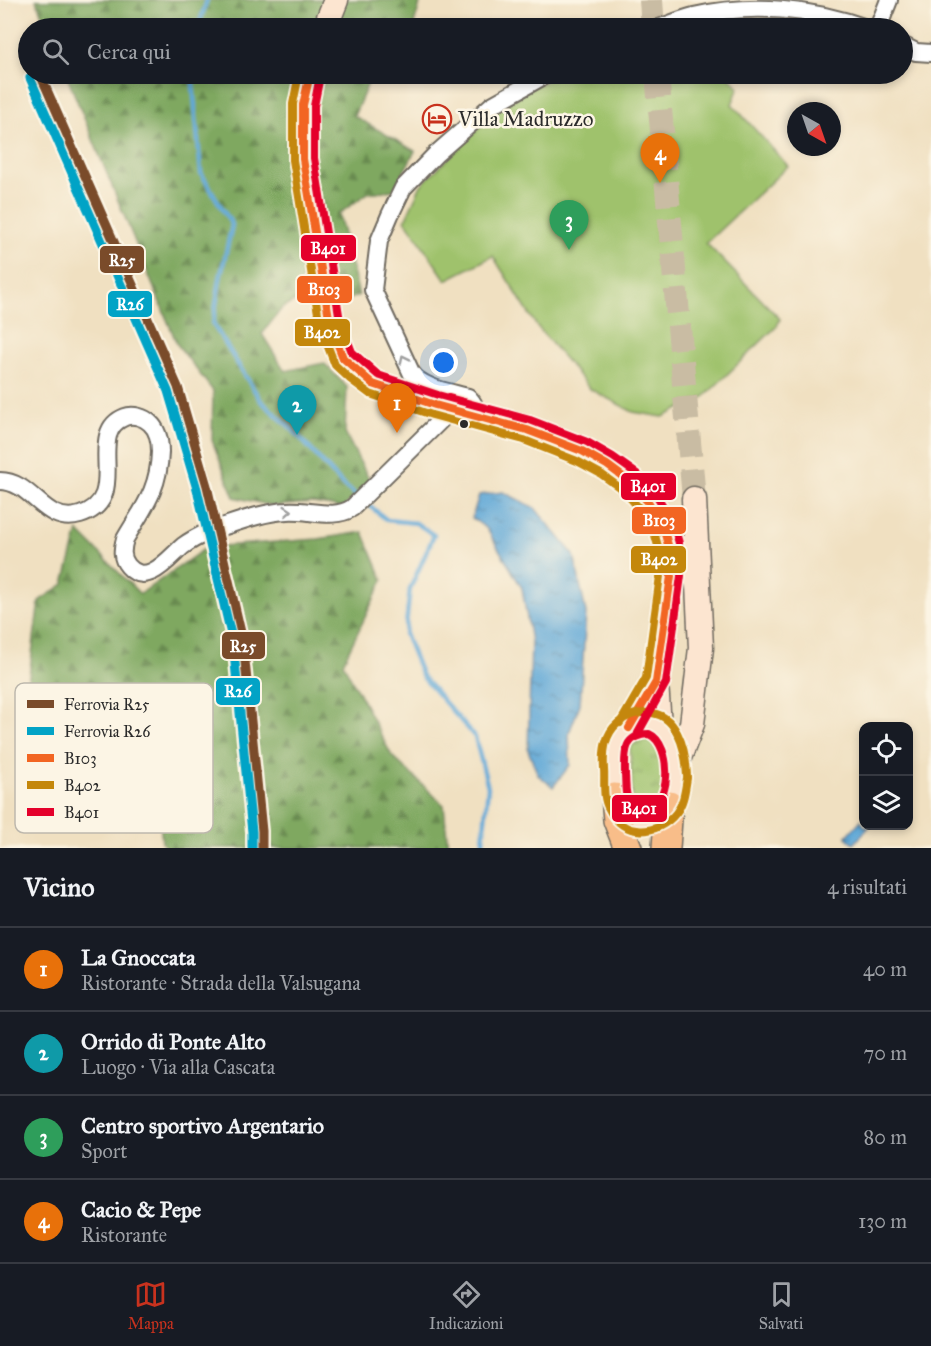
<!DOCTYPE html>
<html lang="it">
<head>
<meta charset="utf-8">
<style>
	:root { --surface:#171b24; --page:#242831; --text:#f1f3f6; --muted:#9ea1a6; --line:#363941; --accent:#c8321e }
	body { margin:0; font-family:"IM FELL Great Primer",serif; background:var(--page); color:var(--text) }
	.controls { position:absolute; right:18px; bottom:18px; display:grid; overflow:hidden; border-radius:12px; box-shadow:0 3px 9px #0003 }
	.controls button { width:54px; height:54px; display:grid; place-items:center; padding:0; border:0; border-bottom:2px solid var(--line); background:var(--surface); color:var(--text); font:30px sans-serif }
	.compass { position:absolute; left:787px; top:102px; width:54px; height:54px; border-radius:50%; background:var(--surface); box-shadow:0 3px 9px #0003; rotate:140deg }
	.you { position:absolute; left:444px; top:363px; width:21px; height:21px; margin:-15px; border:4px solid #fff; border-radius:50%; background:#1a73e8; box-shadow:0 0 0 9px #1a73e833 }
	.badge { display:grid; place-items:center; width:39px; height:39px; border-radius:50%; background:var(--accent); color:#fff; font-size:20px; font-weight:700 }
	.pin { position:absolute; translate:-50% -50px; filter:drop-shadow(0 2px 3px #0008) }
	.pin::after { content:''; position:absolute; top:32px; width:21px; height:18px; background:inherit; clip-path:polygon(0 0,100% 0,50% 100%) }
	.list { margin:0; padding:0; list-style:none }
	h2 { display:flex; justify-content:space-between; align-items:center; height:78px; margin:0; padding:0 24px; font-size:26px }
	h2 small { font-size:20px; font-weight:400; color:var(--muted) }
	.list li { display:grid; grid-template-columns:39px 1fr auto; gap:18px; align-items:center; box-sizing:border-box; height:84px; padding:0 24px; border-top:2px solid var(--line) }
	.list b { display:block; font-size:22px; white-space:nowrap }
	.list p { margin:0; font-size:20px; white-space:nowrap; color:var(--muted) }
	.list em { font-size:20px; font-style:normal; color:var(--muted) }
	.icon { flex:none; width:33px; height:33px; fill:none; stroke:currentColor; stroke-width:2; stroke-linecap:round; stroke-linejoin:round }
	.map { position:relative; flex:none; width:931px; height:848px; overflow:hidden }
	.search { position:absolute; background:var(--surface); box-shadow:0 3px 9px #0003; left:18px; right:18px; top:18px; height:66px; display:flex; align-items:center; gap:15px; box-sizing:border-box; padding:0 21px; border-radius:33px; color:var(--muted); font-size:22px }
	.sheet { height:414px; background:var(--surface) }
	nav { display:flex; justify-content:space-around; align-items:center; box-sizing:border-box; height:84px; border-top:2px solid var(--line); background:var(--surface); font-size:16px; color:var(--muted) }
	nav a { display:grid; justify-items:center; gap:3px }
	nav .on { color:var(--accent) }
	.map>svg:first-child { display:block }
	.grass { fill:url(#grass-tufts); stroke:#65764c; stroke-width:1.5 }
	.forest { fill:url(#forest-firs); stroke:#556a46; stroke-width:1.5 }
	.pitch { fill:#9fc26c; stroke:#65764c; stroke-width:1.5 }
	.water { fill:url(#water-ripples); stroke:#466a81; stroke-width:1.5 }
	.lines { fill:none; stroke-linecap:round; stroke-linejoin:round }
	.stream { stroke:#61a8d7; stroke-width:4.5 }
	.secondary-tunnel { stroke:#c9bca3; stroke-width:24; stroke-dasharray:24 12; stroke-linecap:butt }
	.minor-casing { stroke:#706a60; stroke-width:20 }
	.secondary-casing { stroke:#706a60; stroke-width:27 }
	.trunk-casing { stroke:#706a60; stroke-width:30 }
	.minor { stroke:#fff; stroke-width:16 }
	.secondary { stroke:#fce5d0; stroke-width:24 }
	.trunk { stroke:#f8bd89; stroke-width:27 }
	.bus-1-casing { stroke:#fcf5e5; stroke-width:12 }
	.bus-2-casing { stroke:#fcf5e5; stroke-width:12 }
	.bus-3-casing { stroke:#fcf5e5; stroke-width:12 }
	.bus-1 { stroke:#f26522; stroke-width:8 }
	.bus-2 { stroke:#c4870b; stroke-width:8 }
	.bus-3 { stroke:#e4002b; stroke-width:8 }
	.rail-1-casing { stroke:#fcf5e5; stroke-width:14 }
	.rail-2-casing { stroke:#fcf5e5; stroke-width:14 }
	.rail-1 { stroke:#7a4b2a; stroke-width:9 }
	.rail-2 { stroke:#02a3c6; stroke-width:9 }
	.oneway { stroke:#a0a0a0 }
	.bus-dot { fill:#2b2b2b; stroke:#fcf5e5; stroke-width:2 }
	.labels { text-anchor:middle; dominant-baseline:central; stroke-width:5; stroke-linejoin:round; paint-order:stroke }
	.poi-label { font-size:21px; fill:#2b2b2b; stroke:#fcf5e5; text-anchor:start }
	.key { fill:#fcf5e5; stroke:#bdb8ad; stroke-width:1.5 }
	.key-label { font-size:16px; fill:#2b2b2b }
	.line-badge { stroke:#fcf5e5; stroke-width:2 }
	.badge-label { font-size:16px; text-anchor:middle; font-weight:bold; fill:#fff }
</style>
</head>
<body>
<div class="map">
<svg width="931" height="848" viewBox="0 0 931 848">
	<defs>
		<pattern id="grass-tufts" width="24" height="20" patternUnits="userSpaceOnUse" patternTransform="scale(1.5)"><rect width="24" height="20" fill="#9fc26c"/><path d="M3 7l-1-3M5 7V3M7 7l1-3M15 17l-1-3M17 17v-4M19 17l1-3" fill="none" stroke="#829e59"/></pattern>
		<pattern id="forest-firs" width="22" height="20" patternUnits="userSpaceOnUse" patternTransform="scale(1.5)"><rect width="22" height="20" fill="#7fa860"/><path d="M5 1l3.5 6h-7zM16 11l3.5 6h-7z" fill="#68894f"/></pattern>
		<pattern id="water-ripples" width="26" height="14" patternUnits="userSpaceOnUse" patternTransform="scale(1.5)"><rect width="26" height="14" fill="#61a8d7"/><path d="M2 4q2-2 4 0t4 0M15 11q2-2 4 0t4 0" fill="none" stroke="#5089af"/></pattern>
	</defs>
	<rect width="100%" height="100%" fill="#fcf5e5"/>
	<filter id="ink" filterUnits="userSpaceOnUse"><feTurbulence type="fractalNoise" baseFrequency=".0167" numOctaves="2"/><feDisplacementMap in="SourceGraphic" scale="12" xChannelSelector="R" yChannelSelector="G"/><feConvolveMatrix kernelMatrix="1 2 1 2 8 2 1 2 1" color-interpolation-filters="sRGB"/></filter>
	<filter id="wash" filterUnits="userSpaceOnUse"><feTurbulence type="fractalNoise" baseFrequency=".008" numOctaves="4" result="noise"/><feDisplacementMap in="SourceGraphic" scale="24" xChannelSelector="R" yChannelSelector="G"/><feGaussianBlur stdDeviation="1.35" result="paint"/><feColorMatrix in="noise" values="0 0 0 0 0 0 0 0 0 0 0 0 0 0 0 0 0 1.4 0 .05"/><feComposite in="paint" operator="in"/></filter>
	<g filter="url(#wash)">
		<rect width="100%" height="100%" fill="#f0e0c1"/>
		<path class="grass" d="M641,740c21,-1 28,19 28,37 0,10 -8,23 -11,32l-25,-1 -3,-60 3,-4z"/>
		<g class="forest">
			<polygon points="36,0 421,0 413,28 47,28"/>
			<polygon points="66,74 372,74 354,116 415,151 394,190 368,193 339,214 359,295 336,305 338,284 309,294 282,308 262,334 285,371 324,363 347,387 345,433 370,481 343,508 313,503 273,506 234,497 212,440 213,391 177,344"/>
			<polygon points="78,531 140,594 207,547 318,539 363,532 383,580 343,663 392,756 444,805 448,848 166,848 162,843 154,757 41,762 26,699 39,601 64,584"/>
		</g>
		<polygon class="pitch" points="566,74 726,74 739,87 732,104 788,166 706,243 780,319 777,326 703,398 663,417 633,412 590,389 536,325 493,256 446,280 405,220 421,185 494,113 533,86"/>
		<g class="water">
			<polygon points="503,492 535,508 574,555 586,613 580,704 569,733 570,765 553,787 538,775 528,750 531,642 522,588 487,529 472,518 479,495"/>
			<polygon points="861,820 864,826 869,827 854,844 846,837"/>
		</g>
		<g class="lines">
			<g class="stream">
				<polyline points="198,28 207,0"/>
				<polyline points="192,74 201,173 232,225 220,279 213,324 261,401 291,428 344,486 358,497"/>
				<polyline points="365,502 387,520 416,523 434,535 410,589 405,634 422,676 475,737 488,787 483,842 481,848"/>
			</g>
		</g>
	</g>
	<g filter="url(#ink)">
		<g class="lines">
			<g class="secondary-tunnel">
				<polyline points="651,0 653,28"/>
				<polyline points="657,74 694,499"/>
			</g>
			<g class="minor-casing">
				<g id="minor">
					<path d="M659,28c11,-4 23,-9 35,-12 57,-13 118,-8 172,12"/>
					<polyline points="878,28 889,0"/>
					<polyline points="902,45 916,52 931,53"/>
					<path d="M474,416c2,-9 0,-13 -6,-19 -18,-5 -48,-9 -57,-25l-38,-82 6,-49 11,-26 13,-27 33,-34 56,-49 55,-31"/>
					<path d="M0,481c33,0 44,45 80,34 53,-16 3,-82 45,-98 8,-3 19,0 25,6 8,7 10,19 10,29 -1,38 -17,56 -35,87 -3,10 -4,19 3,27 19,22 41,-8 55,-20 8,-6 16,-10 25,-14"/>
					<path d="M222,527c21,-7 43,-15 65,-16 21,-2 47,9 65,-3l100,-99"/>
				</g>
			</g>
			<g class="secondary-casing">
				<g id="secondary">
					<polyline points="325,28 336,0"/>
					<path d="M310,74l-7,31v54l27,165 13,34 13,13 17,13c33,11 66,23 100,31 68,18 159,41 190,112 7,15 7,32 8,49l-15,106 3,44"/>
					<path d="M651,723c41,14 31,109 -16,97 -25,-6 -27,-69 -13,-86 7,-9 18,-10 29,-11z"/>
					<polyline points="677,763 692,724 701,648 694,499"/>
				</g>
			</g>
			<g class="trunk-casing">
				<g id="trunk">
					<polyline points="615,797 617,820 628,848"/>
					<polyline points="666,848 669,805"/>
				</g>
			</g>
			<use href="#minor" class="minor"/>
			<use href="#secondary" class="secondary"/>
			<use href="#trunk" class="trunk"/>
			<g class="bus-1-casing">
				<polyline id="bus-1" points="310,74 303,105 303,159 330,324 343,358 373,384 435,405 527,430 582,451 607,465 630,482 649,503 663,527 668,545 671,576 656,682 629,728"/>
			</g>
			<g class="bus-2-casing">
				<g id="bus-2">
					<polyline points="299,74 293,104 293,160 320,326 335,365 350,379 370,394 432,415 524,440 577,461 601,474 623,490 640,509 654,532 658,546 660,576 646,678 620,723"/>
					<path d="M687,778c-2,12 -3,25 -11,35 -18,23 -53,25 -67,-4 -7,-12 -4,-26 -5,-40 -1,-17 0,-34 14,-46 7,-6 17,-10 25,-10 34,-4 43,37 44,63"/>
				</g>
			</g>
			<g class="bus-3-casing">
				<g id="bus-3">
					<polyline points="320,76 314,106 314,158 340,321 352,352 378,375 438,395 530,420 587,442 613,457 637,474 657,496 673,523 679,543 681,576 666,683 638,733"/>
					<path d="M649,734c24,10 24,77 -7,75 -5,0 -9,-3 -12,-6 -6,-8 -4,-19 -5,-28 0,-20 -3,-40 24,-41z"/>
				</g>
			</g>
			<use href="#bus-1" class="bus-1"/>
			<use href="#bus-2" class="bus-2"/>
			<use href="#bus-3" class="bus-3"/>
			<g class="rail-1-casing">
				<polyline id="rail-1" points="40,74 178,387 207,486 243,641 262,831 262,848"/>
			</g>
			<g class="rail-2-casing">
				<polyline id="rail-2" points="30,78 168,391 197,489 233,643 252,832 252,848"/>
			</g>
			<use href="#rail-1" class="rail-1"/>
			<use href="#rail-2" class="rail-2"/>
		</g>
		<defs><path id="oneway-chevron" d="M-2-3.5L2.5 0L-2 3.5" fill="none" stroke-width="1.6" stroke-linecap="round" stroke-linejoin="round" transform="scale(1.5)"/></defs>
		<g class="oneway">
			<use href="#oneway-chevron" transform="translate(404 359) rotate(-116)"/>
			<use href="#oneway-chevron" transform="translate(288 511) rotate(-4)"/>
		</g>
	</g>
	<defs>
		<g id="hotel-ring" transform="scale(1.5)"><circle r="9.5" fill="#fcf5e5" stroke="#c8321e" stroke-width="1.5"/><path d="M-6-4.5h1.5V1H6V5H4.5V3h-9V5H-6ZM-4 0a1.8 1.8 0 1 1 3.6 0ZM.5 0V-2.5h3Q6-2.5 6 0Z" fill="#c8321e"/></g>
	</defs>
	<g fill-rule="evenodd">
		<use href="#hotel-ring" x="437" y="119"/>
	</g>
	<circle class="bus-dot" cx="464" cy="424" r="5"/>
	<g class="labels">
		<g class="poi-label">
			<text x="458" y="119">Villa Madruzzo</text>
		</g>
	</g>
	<rect x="15" y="683" width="198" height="150" rx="9" class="key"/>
	<rect x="27" y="700" width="27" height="8" fill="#7a4b2a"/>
	<rect x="27" y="727" width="27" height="8" fill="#02a3c6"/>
	<rect x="27" y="754" width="27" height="8" fill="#f26522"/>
	<rect x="27" y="781" width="27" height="8" fill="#c4870b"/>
	<rect x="27" y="808" width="27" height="8" fill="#e4002b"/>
	<g class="key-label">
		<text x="64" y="710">Ferrovia R25</text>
		<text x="64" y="737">Ferrovia R26</text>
		<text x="64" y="764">B103</text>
		<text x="64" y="791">B402</text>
		<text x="64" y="818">B401</text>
	</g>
	<g class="line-badge">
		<rect x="300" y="234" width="57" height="28" rx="6" fill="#e4002b"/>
		<rect x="99" y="245" width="46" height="29" rx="6" fill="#7a4b2a"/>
		<rect x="296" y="275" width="57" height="29" rx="6" fill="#f26522"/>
		<rect x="107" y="290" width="46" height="28" rx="6" fill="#02a3c6"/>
		<rect x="294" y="318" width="57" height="29" rx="6" fill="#c4870b"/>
		<rect x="620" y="472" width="57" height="29" rx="6" fill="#e4002b"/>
		<rect x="631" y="506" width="56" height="29" rx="6" fill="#f26522"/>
		<rect x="630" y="545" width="57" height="29" rx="6" fill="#c4870b"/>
		<rect x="221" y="631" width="45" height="29" rx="6" fill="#7a4b2a"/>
		<rect x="215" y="677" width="46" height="29" rx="6" fill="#02a3c6"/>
		<rect x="611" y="794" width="57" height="29" rx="6" fill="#e4002b"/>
	</g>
	<g class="badge-label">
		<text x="328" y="254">B401</text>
		<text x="122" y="266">R25</text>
		<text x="324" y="295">B103</text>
		<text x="130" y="310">R26</text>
		<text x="322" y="338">B402</text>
		<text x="648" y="492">B401</text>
		<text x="659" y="526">B103</text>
		<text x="659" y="565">B402</text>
		<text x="243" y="652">R25</text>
		<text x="238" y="697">R26</text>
		<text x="639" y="814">B401</text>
	</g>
</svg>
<div class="controls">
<button><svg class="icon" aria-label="locate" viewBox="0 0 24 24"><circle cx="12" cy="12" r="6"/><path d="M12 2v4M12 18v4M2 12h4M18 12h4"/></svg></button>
<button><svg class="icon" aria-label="layers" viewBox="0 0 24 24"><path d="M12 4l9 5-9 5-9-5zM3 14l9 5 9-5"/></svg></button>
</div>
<svg class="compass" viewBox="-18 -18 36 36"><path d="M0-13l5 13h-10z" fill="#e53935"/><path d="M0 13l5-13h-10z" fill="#9ea1a6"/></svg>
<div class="you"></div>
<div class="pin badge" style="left:397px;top:433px;background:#e8710a">1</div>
<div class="pin badge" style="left:297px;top:435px;background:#0f9aa8">2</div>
<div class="pin badge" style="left:569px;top:250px;background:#2e9e5b">3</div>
<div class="pin badge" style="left:660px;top:183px;background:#e8710a">4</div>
<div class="search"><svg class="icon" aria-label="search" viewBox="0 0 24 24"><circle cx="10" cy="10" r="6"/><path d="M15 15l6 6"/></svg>Cerca qui</div>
</div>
<section class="sheet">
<h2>Vicino<small>4 risultati</small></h2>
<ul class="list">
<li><span class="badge" style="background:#e8710a">1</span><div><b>La Gnoccata</b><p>Ristorante · Strada della Valsugana</p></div><em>40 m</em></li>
<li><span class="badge" style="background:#0f9aa8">2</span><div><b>Orrido di Ponte Alto</b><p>Luogo · Via alla Cascata</p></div><em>70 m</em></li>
<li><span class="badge" style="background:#2e9e5b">3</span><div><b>Centro sportivo Argentario</b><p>Sport</p></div><em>80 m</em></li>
<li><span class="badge" style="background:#e8710a">4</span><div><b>Cacio &amp; Pepe</b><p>Ristorante</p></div><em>130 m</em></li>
</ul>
</section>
<nav>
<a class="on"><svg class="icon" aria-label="map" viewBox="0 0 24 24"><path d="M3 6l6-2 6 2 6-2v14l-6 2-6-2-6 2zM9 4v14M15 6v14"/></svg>Mappa</a>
<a><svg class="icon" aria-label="directions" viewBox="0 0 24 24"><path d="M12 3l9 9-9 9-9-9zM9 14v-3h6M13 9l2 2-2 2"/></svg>Indicazioni</a>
<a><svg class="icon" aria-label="saved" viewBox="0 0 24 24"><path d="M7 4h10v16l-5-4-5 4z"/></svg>Salvati</a>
</nav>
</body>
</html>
